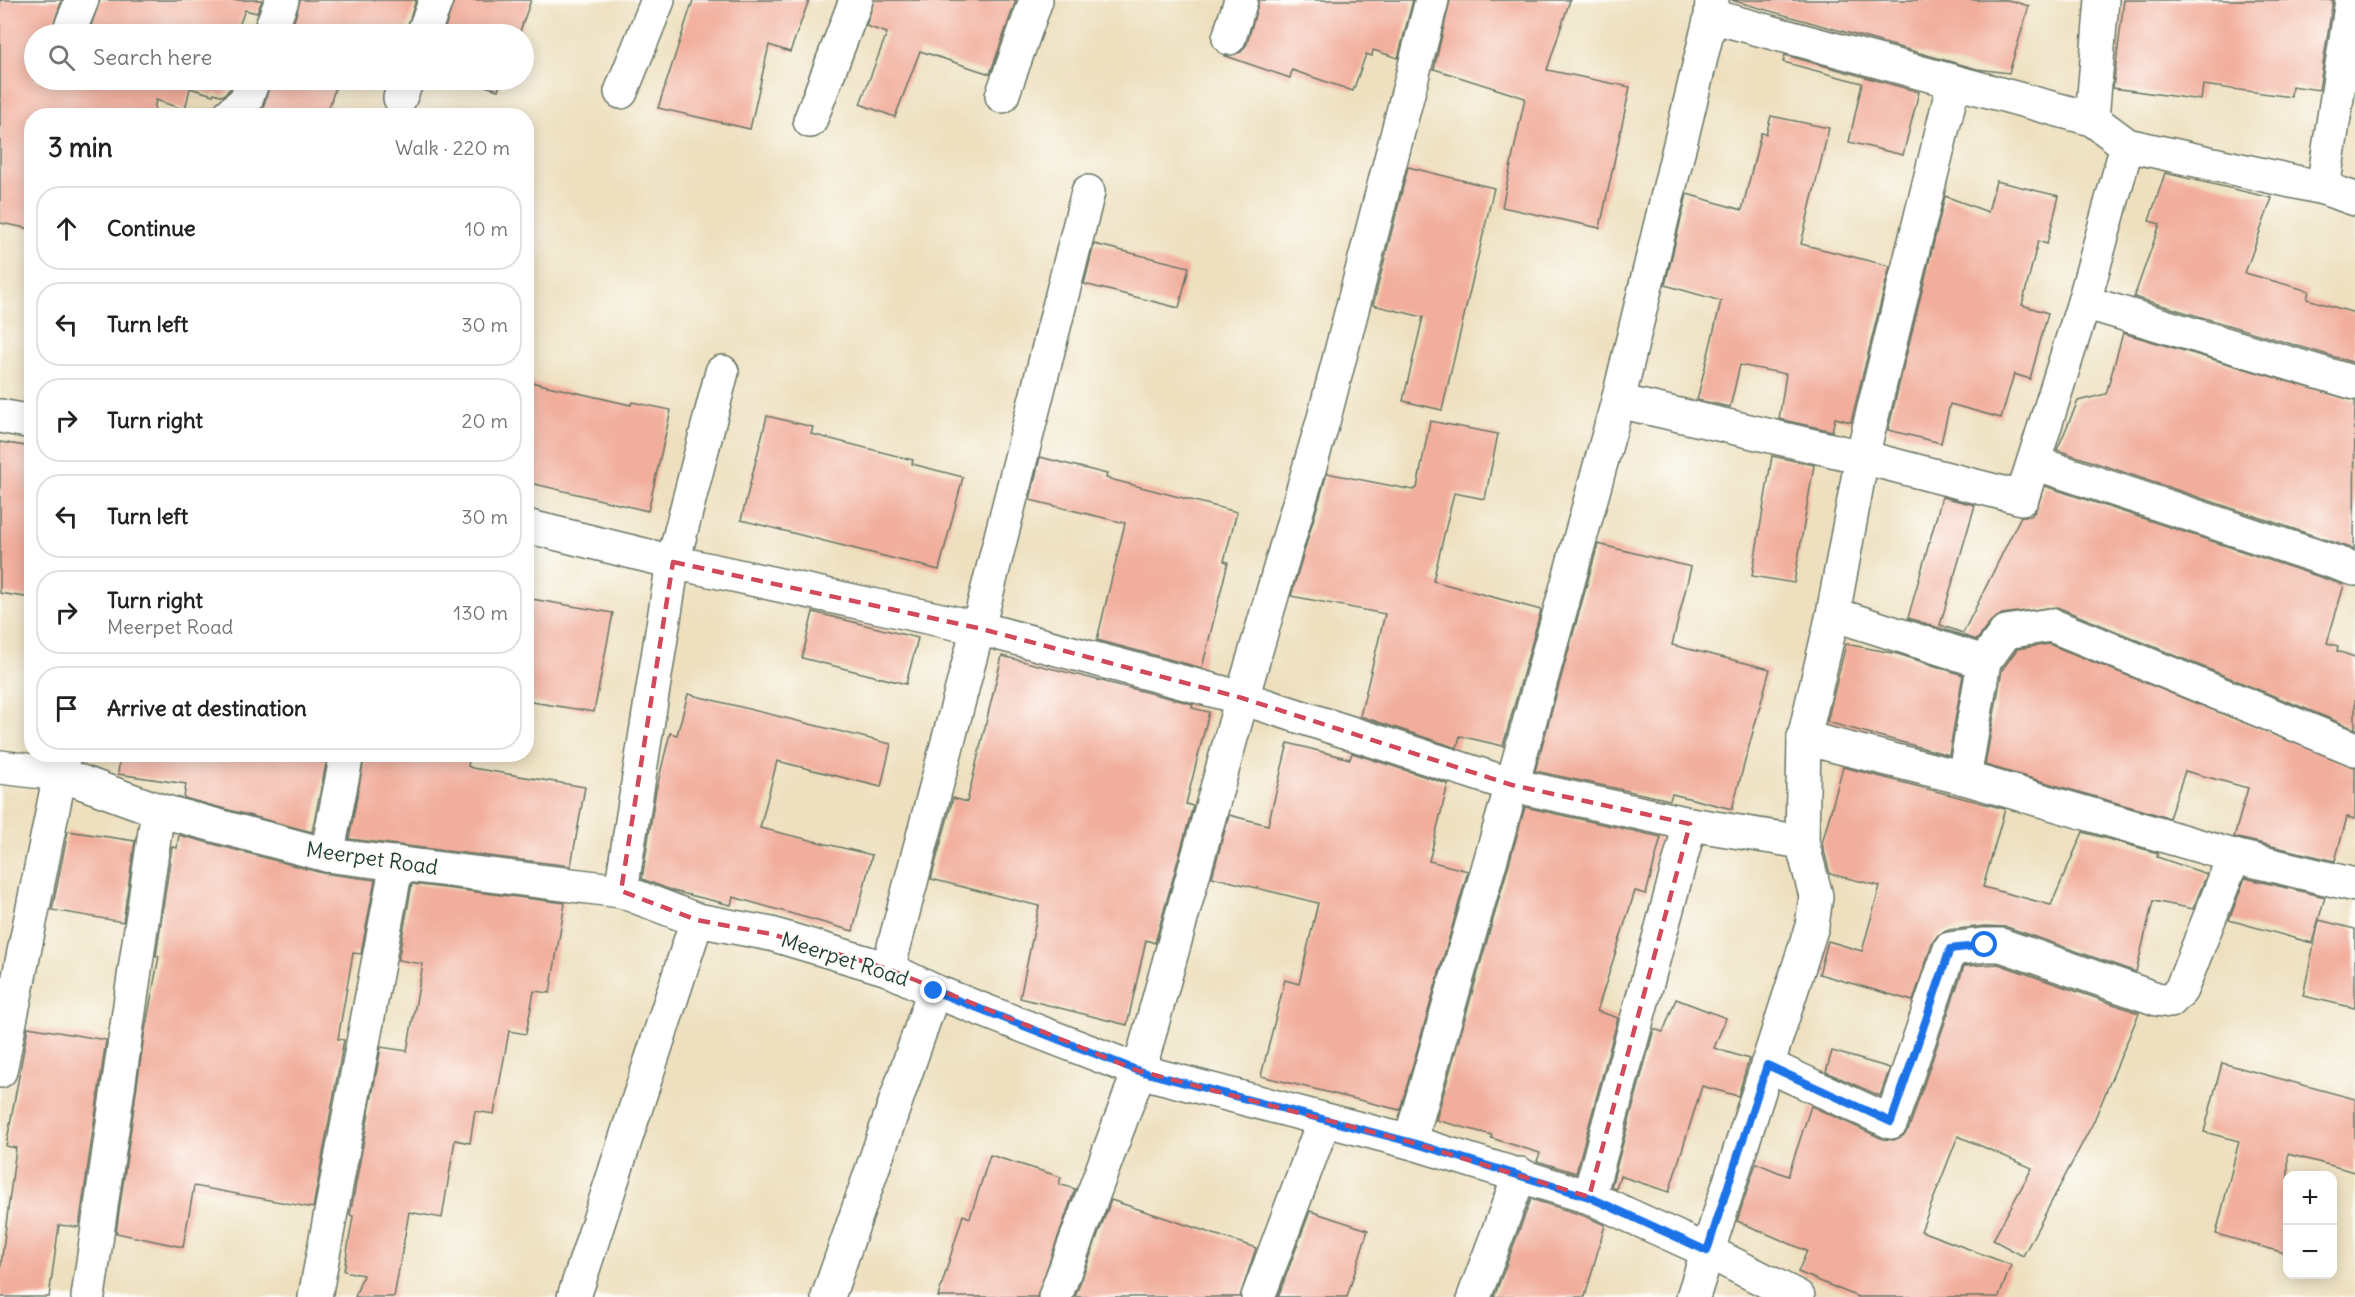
<!DOCTYPE html>
<html lang="en">
<head>
<meta charset="utf-8">
<style>
	:root { --surface:#fff; --page:#f6f6f6; --text:#222; --muted:#767676; --line:#e0e0e0 }
	body { margin:0; font-family:Delius,sans-serif; background:var(--page); color:var(--text) }
	.controls { position:absolute; right:18px; bottom:18px; display:grid; overflow:hidden; border-radius:12px; box-shadow:0 3px 15px #0003 }
	.controls button { width:54px; height:54px; display:grid; place-items:center; padding:0; border:0; border-bottom:2px solid var(--line); background:var(--surface); color:var(--text); font:30px sans-serif }
	.stop { position:absolute; width:18px; height:18px; margin:-14px; border:4px solid #1a73e8; border-radius:50%; background:#fff }
	.stop.end { background:#1a73e8; border-color:#fff; box-shadow:0 2px 6px #0008 }
	.list { margin:0; padding:0; list-style:none }
	h2 { display:flex; justify-content:space-between; align-items:center; height:78px; margin:0; padding:0 24px; font-size:26px }
	h2 small { font-size:20px; font-weight:400; color:var(--muted) }
	.list li { display:grid; grid-template-columns:39px 1fr auto; gap:18px; align-items:center; box-sizing:border-box; height:84px; margin:0 12px 12px; padding:0 12px; border:2px solid var(--line); border-radius:24px }
	.list b { display:block; font-size:22px; white-space:nowrap }
	.list p { margin:0; font-size:20px; white-space:nowrap; color:var(--muted) }
	.list em { font-size:20px; font-style:normal; color:var(--muted) }
	.icon { flex:none; width:33px; height:33px; fill:none; stroke:currentColor; stroke-width:2; stroke-linecap:round; stroke-linejoin:round }
	.map { position:relative; flex:none; width:2355px; height:1297px; overflow:hidden }
	.search { position:absolute; background:var(--surface); box-shadow:0 3px 15px #0003; left:24px; top:24px; width:510px; height:66px; display:flex; align-items:center; gap:15px; box-sizing:border-box; padding:0 21px; border-radius:33px; color:var(--muted); font-size:22px }
	.panel { position:absolute; background:var(--surface); box-shadow:0 3px 15px #0003; left:24px; top:108px; width:510px; height:654px; border-radius:24px }
	.map>svg:first-child { display:block }
	.building { fill:#f2ae9c }
	.lines { fill:none; stroke-linecap:round; stroke-linejoin:round }
	.street-casing { stroke:#677665; stroke-width:36 }
	.secondary-casing { stroke:#677665; stroke-width:36 }
	.street { stroke:#fff; stroke-width:33 }
	.secondary { stroke:#fff; stroke-width:33 }
	.route { stroke:#1a73e8; stroke-width:8 }
	.marked { fill:none; stroke:#d1495b; stroke-width:4.5; stroke-dasharray:12 8; stroke-linejoin:round }
	.labels { text-anchor:middle; dominant-baseline:central; stroke-width:4.5; stroke-linejoin:round; paint-order:stroke }
	.street-label { font-size:21px; fill:#1f3d34; stroke:#fdfcf7 }
</style>
</head>
<body>
<div class="map">
<svg width="2355" height="1297" viewBox="0 0 2355 1297">
	<rect width="100%" height="100%" fill="#fdfcf7"/>
	<filter id="ink" filterUnits="userSpaceOnUse"><feTurbulence type="fractalNoise" baseFrequency=".0167" numOctaves="2"/><feDisplacementMap in="SourceGraphic" scale="12" xChannelSelector="R" yChannelSelector="G"/><feConvolveMatrix kernelMatrix="1 2 1 2 8 2 1 2 1" color-interpolation-filters="sRGB"/></filter>
	<filter id="wash" filterUnits="userSpaceOnUse"><feTurbulence type="fractalNoise" baseFrequency=".008" numOctaves="4" result="noise"/><feDisplacementMap in="SourceGraphic" scale="24" xChannelSelector="R" yChannelSelector="G"/><feGaussianBlur stdDeviation="1.35" result="paint"/><feColorMatrix in="noise" values="0 0 0 0 0 0 0 0 0 0 0 0 0 0 0 0 0 1.4 0 .05"/><feComposite in="paint" operator="in"/></filter>
	<g filter="url(#wash)">
		<rect width="100%" height="100%" fill="#eee0bf"/>
		<g id="blocks">
			<g class="building">
				<polygon points="0,0 62,0 50,34 34,34 34,80 233,80 230,89 223,96 214,93 213,95 190,88 185,110 156,100 153,116 32,116 32,229 0,223"/>
				<polygon points="100,0 262,0 257,13 245,10 236,34 88,34"/>
				<polygon points="300,0 416,0 405,34 324,34 293,25"/>
				<polygon points="454,0 531,0 519,34 443,34"/>
				<polygon points="693,0 809,0 790,52 769,45 750,129 658,108"/>
				<polygon points="874,0 1016,0 990,74 920,51 895,117 860,104 887,33 866,26"/>
				<polygon points="1259,0 1413,0 1398,58 1373,50 1372,56 1366,54 1353,91 1292,70 1290,78 1226,56 1241,52 1247,44"/>
				<polygon points="1450,0 1570,0 1547,70 1630,87 1600,228 1502,207 1525,98 1434,69"/>
				<polygon points="1731,0 2008,0 2029,6 2009,73 1977,69"/>
				<polygon points="2124,0 2333,0 2319,90 2292,86 2291,97 2203,85 2201,100 2113,88"/>
				<polygon points="1785,55 1919,92 1903,155 1849,142 1862,83 1783,62"/>
				<polygon points="271,80 338,80 326,116 286,116 263,108"/>
				<polygon points="466,80 502,80 498,90"/>
				<polygon points="1771,116 1829,128 1801,244 1890,266 1851,422 1835,418 1832,431 1779,419 1786,374 1740,365 1730,407 1697,400 1721,301 1665,285 1687,194 1742,210 1761,133 1766,134"/>
				<polygon points="1408,167 1494,188 1442,410 1403,401 1423,317 1373,305"/>
				<polygon points="2165,173 2272,198 2245,273 2309,291 2307,299 2355,313 2355,363 2134,297 2160,224 2149,221"/>
				<polygon points="1996,181 2059,196 2047,244 2038,241 2022,305 2048,313 2030,379 2014,374 2001,418 1950,404 1941,443 1888,430 1945,196 1988,212"/>
				<polygon points="1094,244 1189,267 1179,308 1084,284"/>
				<polygon points="2123,333 2355,401 2354,549 2057,450 2078,401 2106,394"/>
				<polygon points="526,381 631,405 632,402 671,410 648,511 526,482"/>
				<polygon points="767,416 813,427 811,434 913,460 912,464 963,477 939,570 741,520"/>
				<polygon points="1430,421 1498,434 1485,499 1454,493 1433,581 1541,610 1503,746 1460,736 1457,748 1360,716 1385,614 1291,596 1327,473 1413,490 1417,488"/>
				<polygon points="0,442 32,447 32,598 0,593"/>
				<polygon points="1772,456 1814,465 1794,583 1752,576"/>
				<polygon points="1040,457 1107,474 1106,478 1237,512 1224,561 1228,562 1202,668 1097,640 1125,523 1030,500"/>
				<polygon points="2045,486 2344,585 2327,643 2338,646 2337,651 2355,657 2355,729 2057,607 2002,614 1991,621 1977,640 1908,618 1942,497 1975,505 1940,625 1963,633 2021,516 2031,516 2035,511"/>
				<polygon points="1598,544 1691,567 1672,645 1770,669 1732,809 1672,794 1670,800 1535,771"/>
				<polygon points="526,598 613,613 594,712 526,701"/>
				<polygon points="813,612 918,638 906,684 802,658"/>
				<polygon points="1846,644 1898,654 1963,675 1949,755 1827,722"/>
				<polygon points="2049,644 2355,767 2355,819 2347,817 2335,861 2234,837 2248,788 2185,771 2169,818 1985,765 2002,670 2017,649"/>
				<polygon points="1002,656 1193,704 1192,708 1209,712 1186,804 1193,806 1155,943 1146,940 1127,1025 1020,998 1039,906 931,879 953,798 967,802"/>
				<polygon points="688,694 891,744 881,787 777,761 760,828 872,855 853,931 733,897 731,905 673,891 642,879 656,790 670,733 677,735"/>
				<polygon points="1288,743 1350,759 1352,753 1448,784 1429,861 1468,871 1400,1110 1261,1076 1285,980 1299,984 1318,903 1212,877 1229,815 1268,825"/>
				<polygon points="120,754 328,754 312,832 184,798 186,784 118,774"/>
				<polygon points="365,754 470,754 468,766 472,768 585,787 571,866 349,839"/>
				<polygon points="1843,767 2005,809 1983,887 2051,905 2083,832 2158,853 2157,857 2207,874 2193,909 2153,901 2136,972 2007,927 1985,926 1948,930 1938,935 1932,943 1913,1001 1819,974 1828,941 1862,951 1880,886 1830,874 1822,843"/>
				<polygon points="1525,807 1661,837 1646,894 1635,891 1597,1011 1618,1018 1576,1173 1537,1161 1540,1153 1491,1138 1492,1135 1436,1120"/>
				<polygon points="68,831 135,841 123,922 52,910"/>
				<polygon points="179,835 322,873 375,880 361,954 353,953 338,1039 344,1040 313,1208 194,1186 183,1247 116,1233 144,1036 159,956 156,956 172,847 177,848"/>
				<polygon points="2245,878 2325,897 2312,943 2229,920"/>
				<polygon points="412,884 565,903 550,993 534,991 526,1034 509,1031 494,1114 475,1111 470,1143 455,1140 442,1218 409,1212 394,1297 355,1297 363,1275 344,1271 353,1216 350,1215 381,1047 407,1051 423,964 398,960"/>
				<polygon points="2319,920 2355,929 2355,1008 2303,996"/>
				<polygon points="1998,964 2139,1013 2093,1123 2023,1256 1993,1240 2032,1168 1958,1136 1921,1231 2011,1265 1999,1297 1858,1297 1798,1272 1807,1251 1737,1221 1756,1163 1788,1176 1811,1106 1883,1139 1894,1140 1903,1136 1909,1128 1964,966"/>
				<polygon points="1676,999 1726,1018 1714,1048 1749,1059 1738,1096 1702,1086 1669,1192 1620,1176 1616,1189 1611,1187 1654,1029 1663,1032"/>
				<polygon points="28,1027 106,1040 79,1227 59,1225 49,1297 0,1297 0,1272 16,1148 6,1146"/>
				<polygon points="1832,1051 1890,1068 1880,1096 1826,1072"/>
				<polygon points="2222,1063 2355,1099 2355,1172 2288,1154 2288,1254 2216,1234 2239,1141 2204,1132"/>
				<polygon points="990,1155 1061,1177 1059,1184 1075,1189 1037,1297 938,1297 963,1215 970,1218"/>
				<polygon points="1531,1199 1582,1215 1605,1225 1585,1297 1494,1297"/>
				<polygon points="1111,1200 1256,1248 1240,1297 1075,1297"/>
				<polygon points="1310,1211 1368,1230 1347,1297 1278,1297"/>
			</g>
		</g>
	</g>
	<g filter="url(#ink)">
		<use href="#blocks" fill-opacity="0" stroke="#677665" stroke-width="1.5"/>
		<g class="lines">
			<g class="street-casing">
				<g id="street">
					<polyline points="1711,16 2092,119 2127,145 2323,188 2355,199"/>
					<polyline points="68,34 82,0"/>
					<polyline points="269,34 282,0"/>
					<polyline points="423,34 436,0"/>
					<polyline points="1229,38 1241,0"/>
					<polyline points="621,92 658,0"/>
					<polyline points="1002,96 1036,0"/>
					<polyline points="400,98 407,80"/>
					<polyline points="228,116 246,100 253,80"/>
					<polyline points="2092,119 2102,0"/>
					<polyline points="810,121 856,0"/>
					<polyline points="2323,188 2352,0"/>
					<polyline points="2084,302 2355,383"/>
					<polyline points="1618,401 1862,457 2022,498 2084,302 2127,145"/>
					<polyline points="2035,463 2355,569"/>
					<polyline points="1833,614 1984,662"/>
					<polyline points="1804,738 1964,778 2234,856 2355,885"/>
					<polyline points="0,767 59,774 158,810 327,855 621,891 697,920 771,934 888,969 934,991 1139,1071 1410,1142 1589,1197 1707,1251 1798,1297"/>
					<polyline points="1964,778 1984,662 2006,632 2051,625 2355,749"/>
					<polyline points="1802,842 1804,738 1833,614 1862,457 1954,82"/>
					<polyline points="327,855 347,754"/>
					<polyline points="621,891 673,562 722,372"/>
					<polyline points="888,969 978,628 1088,192"/>
					<polyline points="1767,1065 1891,1122 1950,949 1985,945 2001,945 2157,999 2170,1001 2181,990 2234,856"/>
					<polyline points="0,1071 64,754"/>
					<polyline points="1410,1142 1512,785 1690,824 1802,842 1816,896 1812,926 1693,1297"/>
					<polyline points="1589,1197 1690,824"/>
					<polyline points="88,1297 158,810"/>
					<polyline points="315,1297 397,863"/>
					<polyline points="574,1297 697,920"/>
					<polyline points="828,1297 934,991"/>
					<polyline points="1055,1297 1139,1071 1242,698 1324,418 1432,0"/>
					<polyline points="1258,1297 1324,1120"/>
					<polyline points="1474,1297 1520,1174"/>
				</g>
			</g>
			<g class="secondary-casing">
				<g id="secondary">
					<polyline points="0,416 32,422"/>
					<polyline points="526,526 673,562 978,628 1242,698 1512,785 1618,401 1711,16 1712,0"/>
				</g>
			</g>
			<use href="#street" class="street"/>
			<use href="#secondary" class="secondary"/>
		</g>
	</g>
	<g class="lines" filter="url(#ink)">
		<polyline class="route" points="934,991 1139,1071 1410,1142 1589,1197 1707,1251 1767,1065 1891,1122 1950,949 1985,945"/>
	</g>
	<path class="marked" d="M673,562l305,66 264,70 270,87 178,39 -101,373 -179,-55 -271,-71 -251,-102 -117,-35 -74,-14 -76,-29z"/>
	<g class="labels">
		<g class="street-label">
			<text transform="translate(372 858) rotate(8)">Meerpet Road</text>
			<text transform="translate(845 959) rotate(18)">Meerpet Road</text>
		</g>
	</g>
</svg>
<div class="controls">
<button>+</button>
<button>−</button>
</div>
<div class="stop" style="left:1985px;top:945px"></div>
<div class="stop end" style="left:934px;top:991px"></div>
<div class="search"><svg class="icon" aria-label="search" viewBox="0 0 24 24"><circle cx="10" cy="10" r="6"/><path d="M15 15l6 6"/></svg>Search here</div>
<section class="panel">
<h2>3 min<small>Walk · 220 m</small></h2>
<ul class="list">
<li><svg class="icon" aria-label="ahead" viewBox="0 0 24 24"><path d="M12 20V5M6 11l6-6 6 6"/></svg><div><b>Continue</b></div><em>10 m</em></li>
<li><svg class="icon" aria-label="left" viewBox="0 0 24 24"><path d="M17 20v-9H6M10 6l-5 5 5 5"/></svg><div><b>Turn left</b></div><em>30 m</em></li>
<li><svg class="icon" aria-label="right" viewBox="0 0 24 24"><path d="M7 20v-9h11M14 6l5 5-5 5"/></svg><div><b>Turn right</b></div><em>20 m</em></li>
<li><svg class="icon" aria-label="left" viewBox="0 0 24 24"><path d="M17 20v-9H6M10 6l-5 5 5 5"/></svg><div><b>Turn left</b></div><em>30 m</em></li>
<li><svg class="icon" aria-label="right" viewBox="0 0 24 24"><path d="M7 20v-9h11M14 6l5 5-5 5"/></svg><div><b>Turn right</b><p>Meerpet Road</p></div><em>130 m</em></li>
<li><svg class="icon" aria-label="arrive" viewBox="0 0 24 24"><path d="M6 21V4h12l-3 4 3 4H6"/></svg><div><b>Arrive at destination</b></div></li>
</ul>
</section>
</div>
</body>
</html>
